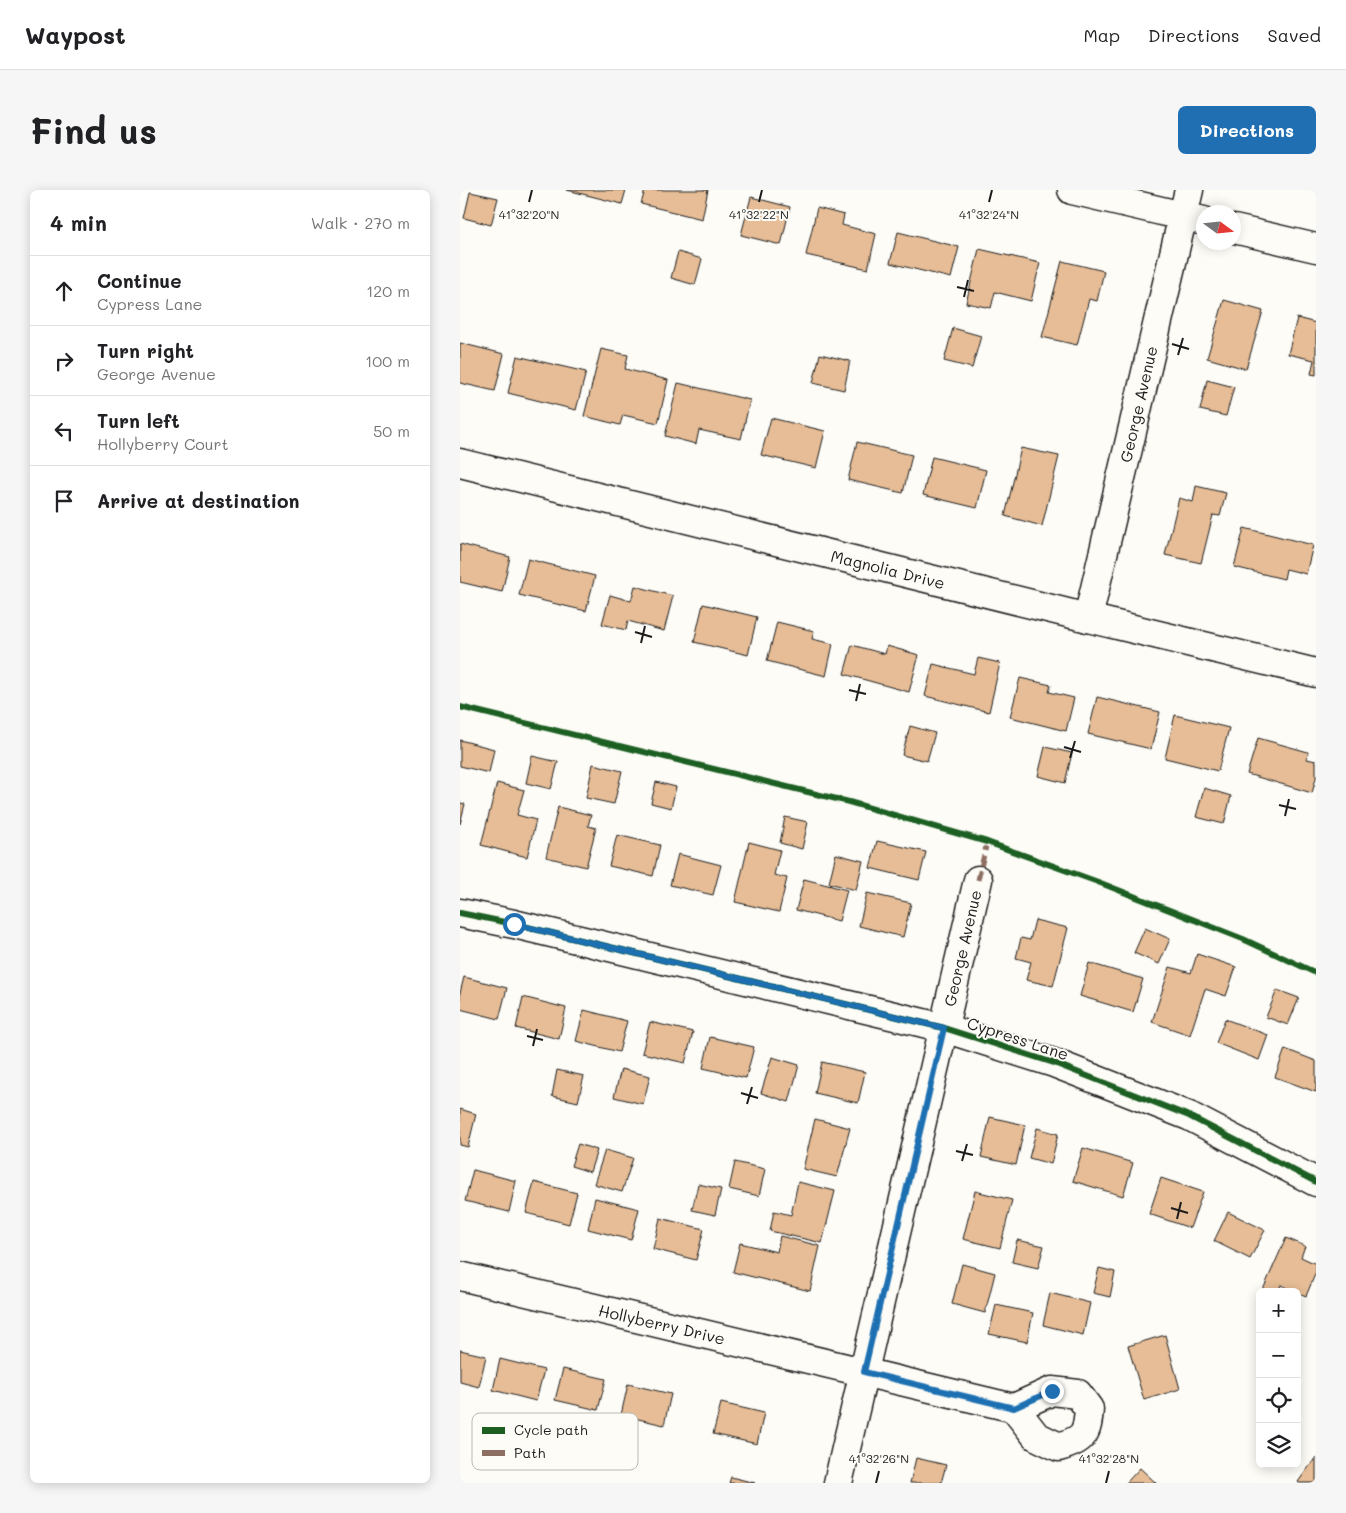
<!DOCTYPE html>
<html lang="en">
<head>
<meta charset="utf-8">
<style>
	:root { --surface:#fff; --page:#f6f6f6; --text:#202124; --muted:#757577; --line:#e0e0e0; --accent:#1f6fb2 }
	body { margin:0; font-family:Mali,sans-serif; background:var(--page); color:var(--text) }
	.controls { position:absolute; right:15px; bottom:15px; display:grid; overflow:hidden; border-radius:8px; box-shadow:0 2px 12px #0003 }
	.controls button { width:45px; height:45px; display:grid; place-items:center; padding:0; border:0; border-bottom:1px solid var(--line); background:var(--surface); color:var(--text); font:25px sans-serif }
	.compass { position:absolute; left:736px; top:15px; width:45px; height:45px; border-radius:50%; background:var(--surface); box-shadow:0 2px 12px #0003; rotate:105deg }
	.stop { position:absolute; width:15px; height:15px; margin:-11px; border:4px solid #1f6fb2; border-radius:50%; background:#fff }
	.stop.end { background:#1f6fb2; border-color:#fff; box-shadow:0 1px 5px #0008 }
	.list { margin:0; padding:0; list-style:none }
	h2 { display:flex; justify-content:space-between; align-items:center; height:65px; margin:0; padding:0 20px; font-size:21px }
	h2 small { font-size:16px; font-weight:400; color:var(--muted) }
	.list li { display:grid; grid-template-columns:32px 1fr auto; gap:15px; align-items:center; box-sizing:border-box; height:70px; padding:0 20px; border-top:1px solid var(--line) }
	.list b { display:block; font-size:19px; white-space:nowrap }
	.list p { margin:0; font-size:16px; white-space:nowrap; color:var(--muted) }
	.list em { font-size:16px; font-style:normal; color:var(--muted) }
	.icon { flex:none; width:28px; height:28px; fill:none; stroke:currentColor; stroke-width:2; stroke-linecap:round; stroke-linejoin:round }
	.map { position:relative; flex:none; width:856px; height:1293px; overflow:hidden; border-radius:8px }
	header { display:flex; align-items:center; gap:30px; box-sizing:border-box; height:70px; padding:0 25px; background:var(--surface); border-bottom:1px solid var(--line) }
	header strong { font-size:24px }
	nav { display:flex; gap:28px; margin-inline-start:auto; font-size:18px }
	.intro { display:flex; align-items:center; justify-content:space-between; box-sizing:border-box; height:120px; padding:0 30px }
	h1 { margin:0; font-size:35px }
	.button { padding:12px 22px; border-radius:8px; background:var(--accent); color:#fff; font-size:18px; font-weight:700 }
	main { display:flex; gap:30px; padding:0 30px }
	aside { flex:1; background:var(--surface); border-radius:8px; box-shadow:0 2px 12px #0003 }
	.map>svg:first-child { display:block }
	.building { fill:#e6bd96; stroke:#1c1c1c }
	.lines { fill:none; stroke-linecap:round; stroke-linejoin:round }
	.minor-casing { stroke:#1c1c1c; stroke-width:31 }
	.minor { stroke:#fdfcf7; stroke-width:28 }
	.quiet { stroke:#8d6e63; stroke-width:5; stroke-dasharray:10 5; stroke-linecap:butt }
	.cycleway-casing { stroke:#fdfcf7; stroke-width:9 }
	.cycleway { stroke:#1b5e20; stroke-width:6 }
	.route { stroke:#1f6fb2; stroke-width:6 }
	.ticks { fill:none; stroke:#1c1c1c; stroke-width:2 }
	.labels { text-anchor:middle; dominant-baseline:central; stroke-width:4; stroke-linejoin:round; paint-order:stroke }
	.street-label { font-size:16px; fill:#1c1c1c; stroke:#fdfcf7 }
	.key { fill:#fdfcf7; stroke:#bab9b5; stroke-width:1 }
	.key-label { font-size:14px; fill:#1c1c1c }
	.ticks-label { font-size:12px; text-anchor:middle; fill:#1c1c1c; stroke:#fdfcf7; stroke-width:4; stroke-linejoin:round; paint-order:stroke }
</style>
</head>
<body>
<header>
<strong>Waypost</strong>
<nav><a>Map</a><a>Directions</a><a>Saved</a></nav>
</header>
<div class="intro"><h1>Find us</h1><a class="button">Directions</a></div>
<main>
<aside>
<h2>4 min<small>Walk · 270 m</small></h2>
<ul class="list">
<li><svg class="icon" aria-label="ahead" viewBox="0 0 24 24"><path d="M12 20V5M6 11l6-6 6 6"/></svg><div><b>Continue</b><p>Cypress Lane</p></div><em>120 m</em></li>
<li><svg class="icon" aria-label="right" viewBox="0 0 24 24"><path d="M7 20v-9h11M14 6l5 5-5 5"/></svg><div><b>Turn right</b><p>George Avenue</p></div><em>100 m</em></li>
<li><svg class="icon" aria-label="left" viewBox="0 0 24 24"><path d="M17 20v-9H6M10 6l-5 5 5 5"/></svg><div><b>Turn left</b><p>Hollyberry Court</p></div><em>50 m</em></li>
<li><svg class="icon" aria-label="arrive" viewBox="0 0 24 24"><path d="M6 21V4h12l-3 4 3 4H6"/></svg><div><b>Arrive at destination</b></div></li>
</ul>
</aside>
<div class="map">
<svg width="856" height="1293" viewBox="0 0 856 1293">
	<rect width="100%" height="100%" fill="#fdfcf7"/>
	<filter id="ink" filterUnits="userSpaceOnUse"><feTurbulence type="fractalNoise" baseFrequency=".02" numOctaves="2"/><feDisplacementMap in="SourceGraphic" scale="10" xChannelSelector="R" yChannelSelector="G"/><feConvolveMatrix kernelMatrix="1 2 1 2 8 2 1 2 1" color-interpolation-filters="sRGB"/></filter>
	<g filter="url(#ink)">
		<g class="building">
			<polygon points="107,0 166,0 162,14"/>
			<polygon points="185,0 248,0 242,29 181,14"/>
			<polygon points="10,2 38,8 31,35 4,28"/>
			<polygon points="291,7 330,17 321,55 281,45"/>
			<polygon points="357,18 384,25 382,35 416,44 408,79 346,65"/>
			<polygon points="438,42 499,57 491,88 430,73"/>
			<polygon points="519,59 580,73 571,111 535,102 531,118 506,113"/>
			<polygon points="218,62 242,69 235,95 211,88"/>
			<polygon points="602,71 644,81 637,111 629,109 617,155 582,147"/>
			<polygon points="764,110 803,121 786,179 747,168"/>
			<polygon points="837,128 856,133 856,185 851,184 854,170 828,164"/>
			<polygon points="493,138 521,146 512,178 484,171"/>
			<polygon points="0,153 44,164 35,201 0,193"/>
			<polygon points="141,159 168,165 165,179 208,190 198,233 163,225 160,235 124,226"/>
			<polygon points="360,164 390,171 384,200 353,193"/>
			<polygon points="57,166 126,182 116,220 48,203"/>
			<polygon points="747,190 774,197 766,226 740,220"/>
			<polygon points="218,193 290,210 281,249 239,240 236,254 205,246"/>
			<polygon points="311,228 365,241 356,278 301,265"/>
			<polygon points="397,252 452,265 443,303 388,290"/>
			<polygon points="561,258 599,266 582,336 545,326"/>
			<polygon points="472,267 526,280 517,318 463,305"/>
			<polygon points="736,296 766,303 760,326 753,325 741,373 705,365 719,308 733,312"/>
			<polygon points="784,338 853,355 846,384 826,379 824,389 774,377"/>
			<polygon points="0,354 50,367 42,402 0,392"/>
			<polygon points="68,369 135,386 126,421 59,405"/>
			<polygon points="175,396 213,406 204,441 168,431 166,440 142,434 150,405 171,411"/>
			<polygon points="243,414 297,427 288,465 234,452"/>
			<polygon points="317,432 354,441 352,449 373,454 366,486 307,471"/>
			<polygon points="392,455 425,464 427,456 459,465 449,502 384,484"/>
			<polygon points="518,468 540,473 529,522 465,506 473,474 514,484"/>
			<polygon points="560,488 591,495 589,502 614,508 606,541 550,527"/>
			<polygon points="637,507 700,522 691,559 628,544"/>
			<polygon points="715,525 769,538 758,581 705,568"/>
			<polygon points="450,536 475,543 467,571 442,565"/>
			<polygon points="798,548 848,562 847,569 856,571 856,588 852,603 787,584"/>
			<polygon points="0,550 34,559 29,583 0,576"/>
			<polygon points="585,557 612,563 605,593 578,586"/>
			<polygon points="72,566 98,572 91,599 66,593"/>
			<polygon points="133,574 162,581 154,614 126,608"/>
			<polygon points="196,592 216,597 211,618 191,613"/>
			<polygon points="37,593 64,600 57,625 76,630 67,667 21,655"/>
			<polygon points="744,598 771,606 764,634 736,627"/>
			<polygon points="0,613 5,614 0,634"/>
			<polygon points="98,617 131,625 128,636 136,638 126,677 86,667"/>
			<polygon points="325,627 348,632 342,659 320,653"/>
			<polygon points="157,645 200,655 193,686 149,676"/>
			<polygon points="417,651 466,662 459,690 410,678"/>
			<polygon points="289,652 320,660 314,685 327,688 319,722 275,712"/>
			<polygon points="218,664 261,675 253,705 210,695"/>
			<polygon points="376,664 403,671 396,700 369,693"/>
			<polygon points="344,689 387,700 379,731 336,720"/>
			<polygon points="407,703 451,713 443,747 399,736"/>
			<polygon points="575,730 608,738 593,796 566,790 571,772 556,768 561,748 570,750"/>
			<polygon points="685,738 710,749 699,774 674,763"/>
			<polygon points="737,764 776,777 766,806 745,799 730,845 692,832 710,777 731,783"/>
			<polygon points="629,773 683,789 673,822 620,806"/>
			<polygon points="4,787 47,798 39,829 0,819 0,803"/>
			<polygon points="817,800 839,808 828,835 806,827"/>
			<polygon points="63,807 106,818 99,849 56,838"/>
			<polygon points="124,820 167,831 159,862 116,851"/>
			<polygon points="765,829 808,845 799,870 756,853"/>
			<polygon points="190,832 233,842 225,873 182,863"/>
			<polygon points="250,847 294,857 286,888 243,878"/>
			<polygon points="825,859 856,871 856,902 815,887"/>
			<polygon points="312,867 339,875 329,912 301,903"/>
			<polygon points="362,872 405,882 398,913 355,903"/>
			<polygon points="161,879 190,886 183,914 154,907"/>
			<polygon points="97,880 124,886 118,912 92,906"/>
			<polygon points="0,919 16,924 8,957 0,955"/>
			<polygon points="530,927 565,935 556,975 521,967"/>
			<polygon points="355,929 390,938 377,987 343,979"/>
			<polygon points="577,938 598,944 591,974 569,968"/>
			<polygon points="118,954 137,960 130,982 111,976"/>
			<polygon points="623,958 673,973 663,1006 613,991"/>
			<polygon points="145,960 173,968 162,1002 134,994"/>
			<polygon points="275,972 305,979 299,1006 269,999"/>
			<polygon points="13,980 56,991 49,1022 5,1011"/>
			<polygon points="701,988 743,1002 730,1038 689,1024"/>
			<polygon points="74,992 117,1003 109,1034 66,1023"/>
			<polygon points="338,992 375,1001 362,1053 310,1041 314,1021 331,1025"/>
			<polygon points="238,994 261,999 255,1025 232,1020"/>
			<polygon points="515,1001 552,1010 540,1058 503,1049"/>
			<polygon points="135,1008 179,1019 171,1050 128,1039"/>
			<polygon points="768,1022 805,1040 790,1069 754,1051"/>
			<polygon points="200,1028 244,1039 236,1070 193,1059"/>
			<polygon points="320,1046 360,1056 350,1101 273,1082 280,1053 317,1062"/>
			<polygon points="826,1048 845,1056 841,1067 856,1074 856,1082 846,1106 821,1095 818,1102 802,1102"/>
			<polygon points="557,1050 584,1056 578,1078 552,1072"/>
			<polygon points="502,1074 535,1083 525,1123 492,1114"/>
			<polygon points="639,1078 655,1082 650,1107 633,1103"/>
			<polygon points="590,1103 630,1113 623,1145 583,1135"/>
			<polygon points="536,1115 573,1123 567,1152 529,1144"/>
			<polygon points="705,1145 720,1199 684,1210 668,1156"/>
			<polygon points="0,1160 26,1166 19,1197 0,1192"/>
			<polygon points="40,1169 84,1180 76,1211 33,1200"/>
			<polygon points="103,1179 146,1189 138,1220 95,1210"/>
			<polygon points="168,1194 211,1204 204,1235 161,1225"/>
			<polygon points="261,1213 304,1223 297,1254 253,1244"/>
			<polygon points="856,1267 856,1293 839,1293 838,1292"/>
			<polygon points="456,1268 486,1275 481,1293 450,1293"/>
			<polygon points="680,1278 696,1293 666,1293"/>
			<polygon points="271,1287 295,1293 269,1293"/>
		</g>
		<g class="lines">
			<g class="minor-casing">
				<g id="minor">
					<polyline points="612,0 744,31"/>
					<polyline points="774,39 856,58"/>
					<polyline points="0,273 628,428 856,483"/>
					<polyline points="628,428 729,0"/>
					<polyline points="0,723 54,734 484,838 594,873 729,926 856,992"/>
					<path d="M0,1086l554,132 22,28 23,11c25,-8 28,-12 30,-38l-11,-15 -26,-3 -38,17"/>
					<polyline points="378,1293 518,690"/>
				</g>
			</g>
			<use href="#minor" class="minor"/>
			<polyline class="quiet" points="518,690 527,652"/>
			<g class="cycleway-casing">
				<g id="cycleway">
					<polyline points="0,517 389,612 527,652 638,692 783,749 856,783"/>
					<polyline points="0,723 54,734 484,838 594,873 729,926 856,992"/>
				</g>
			</g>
			<use href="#cycleway" class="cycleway"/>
		</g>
	</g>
	<g class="lines" filter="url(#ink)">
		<polyline class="route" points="54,734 484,838 404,1182 554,1218 592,1201"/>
	</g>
	<path class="ticks" d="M69,12l3,-12M299,12l3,-12M529,12l3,-12M497,97l17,4M504,107l4,-17M712,154l17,5M718,165l5,-17M175,442l17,5M181,453l4,-17M389,500l17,4M396,511l4,-17M604,557l17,5M610,568l5,-17M819,615l17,4M825,626l4,-17M67,846l16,4M73,856l4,-17M281,903l17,5M287,914l5,-17M496,961l17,4M502,971l5,-17M711,1018l17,5M717,1029l4,-17M416,1293l3,-12M646,1293l3,-12"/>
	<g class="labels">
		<g class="street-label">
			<text transform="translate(678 214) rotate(-77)">George Avenue</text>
			<text transform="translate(428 379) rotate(14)">Magnolia Drive</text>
			<text transform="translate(502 758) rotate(-77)">George Avenue</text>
			<text transform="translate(558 848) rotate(18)">Cypress Lane</text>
			<text transform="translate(202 1134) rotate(13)">Hollyberry Drive</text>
		</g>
	</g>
	<rect x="12" y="1223" width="166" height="57" rx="8" class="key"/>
	<rect x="22" y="1237" width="23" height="7" fill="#1b5e20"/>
	<rect x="22" y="1260" width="23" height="6" fill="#8d6e63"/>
	<g class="key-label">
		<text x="54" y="1245">Cycle path</text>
		<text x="54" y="1268">Path</text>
	</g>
	<g class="ticks-label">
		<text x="69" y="29">41°32'20"N</text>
		<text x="299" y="29">41°32'22"N</text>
		<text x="529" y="29">41°32'24"N</text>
		<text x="419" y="1273">41°32'26"N</text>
		<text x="649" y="1273">41°32'28"N</text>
	</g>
</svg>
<div class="controls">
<button>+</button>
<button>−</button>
<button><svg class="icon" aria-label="locate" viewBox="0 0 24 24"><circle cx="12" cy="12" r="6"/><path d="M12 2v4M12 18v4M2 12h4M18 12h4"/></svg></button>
<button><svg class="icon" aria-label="layers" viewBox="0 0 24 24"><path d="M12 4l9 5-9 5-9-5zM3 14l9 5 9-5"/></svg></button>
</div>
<svg class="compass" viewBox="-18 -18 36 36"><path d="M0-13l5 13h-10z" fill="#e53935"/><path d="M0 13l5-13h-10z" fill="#757577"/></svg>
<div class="stop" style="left:54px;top:734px"></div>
<div class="stop end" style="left:592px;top:1201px"></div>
</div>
</main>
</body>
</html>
